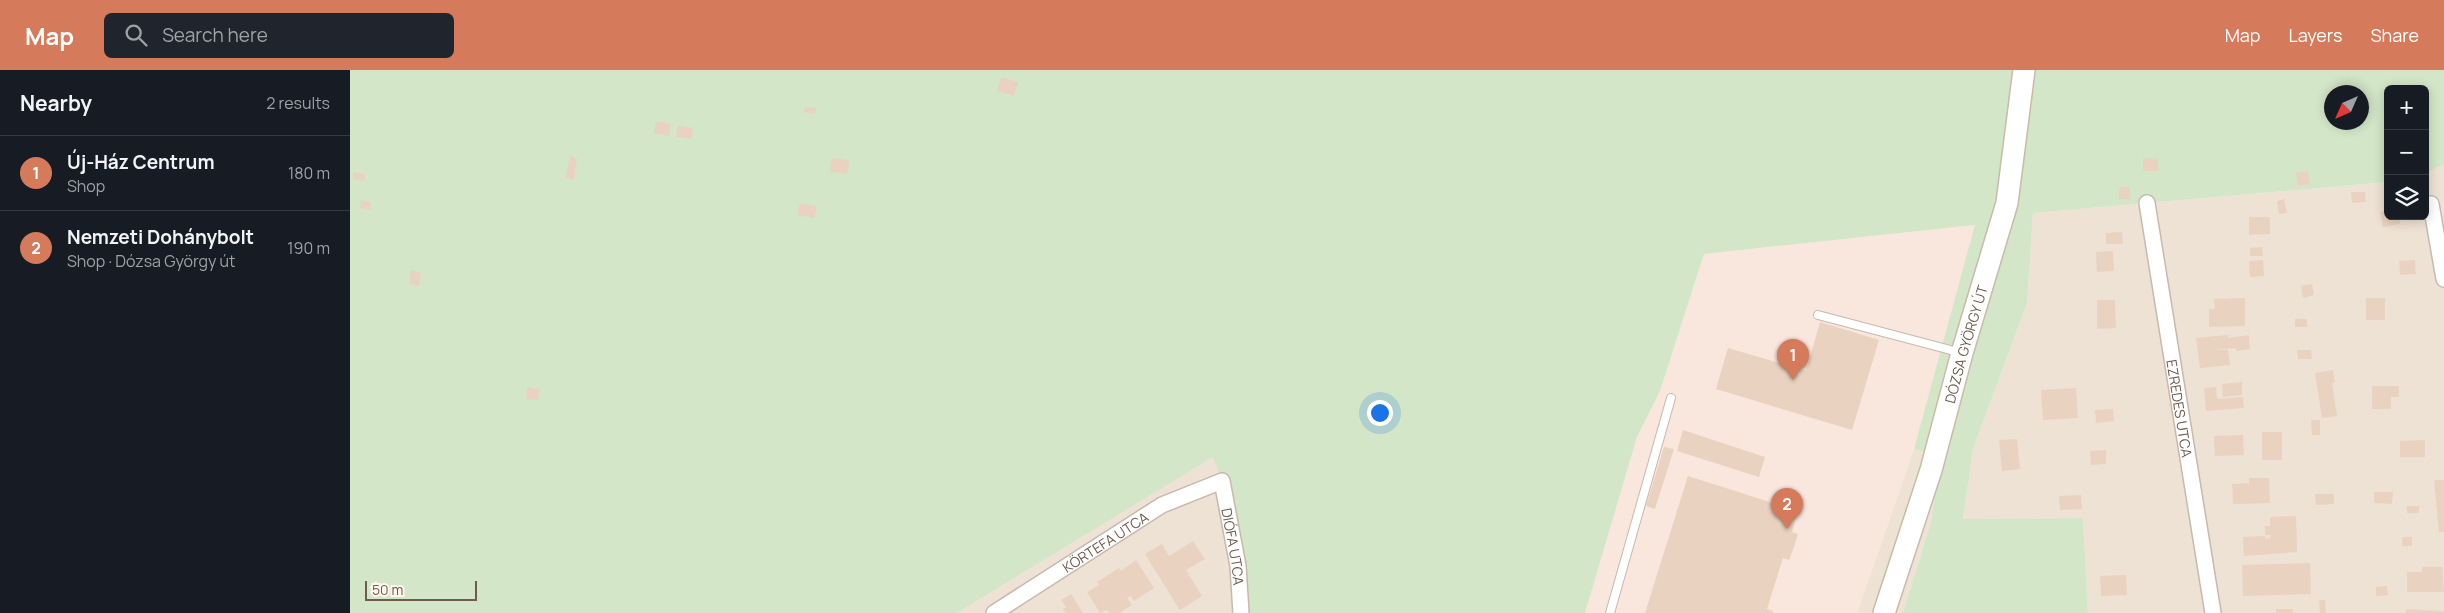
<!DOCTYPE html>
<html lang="en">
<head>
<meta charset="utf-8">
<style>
	:root { --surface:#171b24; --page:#20242c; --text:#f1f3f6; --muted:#9ea1a6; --line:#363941; --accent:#d57a5b }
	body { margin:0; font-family:Manrope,sans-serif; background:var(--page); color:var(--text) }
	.controls { position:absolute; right:15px; top:15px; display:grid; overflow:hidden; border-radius:8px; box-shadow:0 2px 12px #0003 }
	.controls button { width:45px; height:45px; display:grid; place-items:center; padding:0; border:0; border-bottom:1px solid var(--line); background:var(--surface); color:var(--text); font:25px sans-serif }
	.compass { position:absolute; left:1974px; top:15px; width:45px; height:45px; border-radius:50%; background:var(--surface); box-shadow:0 2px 12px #0003; rotate:225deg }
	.scale { position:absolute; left:15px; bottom:12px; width:112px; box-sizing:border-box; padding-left:5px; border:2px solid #705c4f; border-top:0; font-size:14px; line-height:18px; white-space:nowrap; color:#705c4f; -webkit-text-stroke:4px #fdf7ed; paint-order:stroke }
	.you { position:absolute; left:1029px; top:342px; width:18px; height:18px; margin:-12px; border:4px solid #fff; border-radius:50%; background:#1a73e8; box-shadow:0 0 0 8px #1a73e833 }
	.badge { display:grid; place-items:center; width:32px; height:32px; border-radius:50%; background:var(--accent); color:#fff; font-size:16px; font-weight:700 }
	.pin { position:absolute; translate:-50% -41px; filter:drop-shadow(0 1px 2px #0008) }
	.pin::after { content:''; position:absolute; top:26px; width:18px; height:15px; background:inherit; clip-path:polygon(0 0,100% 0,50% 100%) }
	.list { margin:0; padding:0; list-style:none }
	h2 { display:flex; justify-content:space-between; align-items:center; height:65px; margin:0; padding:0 20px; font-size:21px }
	h2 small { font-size:16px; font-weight:400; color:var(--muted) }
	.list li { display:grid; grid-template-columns:32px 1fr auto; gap:15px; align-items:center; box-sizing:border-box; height:75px; padding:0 20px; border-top:1px solid var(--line) }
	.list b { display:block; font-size:19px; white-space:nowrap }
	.list p { margin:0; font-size:16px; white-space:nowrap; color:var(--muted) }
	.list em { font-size:16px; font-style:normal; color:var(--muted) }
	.icon { flex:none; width:28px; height:28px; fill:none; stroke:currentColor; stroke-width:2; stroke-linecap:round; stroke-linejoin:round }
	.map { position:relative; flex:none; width:2094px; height:543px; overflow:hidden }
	header { display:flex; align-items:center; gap:30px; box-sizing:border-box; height:70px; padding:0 25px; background:var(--accent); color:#fff }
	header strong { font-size:24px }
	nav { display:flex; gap:28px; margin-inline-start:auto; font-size:18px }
	.search { width:350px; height:45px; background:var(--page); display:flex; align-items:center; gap:12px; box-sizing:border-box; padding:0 18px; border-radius:8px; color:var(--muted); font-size:19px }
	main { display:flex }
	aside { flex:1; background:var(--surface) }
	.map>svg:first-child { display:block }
	.residential { fill:#ede2d4 }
	.commercial { fill:#f9e6dc }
	.green { fill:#d3e6c7; fill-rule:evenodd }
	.building { fill:#ead2c0 }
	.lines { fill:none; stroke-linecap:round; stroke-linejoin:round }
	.lane-casing { stroke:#c7b9ad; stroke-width:10 }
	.street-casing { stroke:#c7b9ad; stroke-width:18 }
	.secondary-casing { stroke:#cabaaa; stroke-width:24 }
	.lane { stroke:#fff; stroke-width:8 }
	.street { stroke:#fff; stroke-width:15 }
	.secondary { stroke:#fff; stroke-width:21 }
	.labels { text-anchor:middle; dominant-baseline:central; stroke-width:5; stroke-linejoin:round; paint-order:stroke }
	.street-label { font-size:14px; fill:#705c4f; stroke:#fdf7ed }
</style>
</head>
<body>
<header>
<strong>Map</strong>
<div class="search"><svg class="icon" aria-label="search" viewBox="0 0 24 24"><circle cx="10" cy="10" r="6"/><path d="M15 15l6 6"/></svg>Search here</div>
<nav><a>Map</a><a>Layers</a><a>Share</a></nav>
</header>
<main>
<aside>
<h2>Nearby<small>2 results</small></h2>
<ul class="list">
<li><span class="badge">1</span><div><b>Új-Ház Centrum</b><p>Shop</p></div><em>180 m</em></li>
<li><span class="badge">2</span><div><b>Nemzeti Dohánybolt</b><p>Shop · Dózsa György út</p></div><em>190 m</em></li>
</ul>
</aside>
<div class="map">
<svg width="2094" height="543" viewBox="0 0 2094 543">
	<rect width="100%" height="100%" fill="#faf3e7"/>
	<g class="residential">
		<polygon points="2094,94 2094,543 1738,543 1733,448 1613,449 1623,379 1677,233 1683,143 2038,112 2038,146 2075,146 2075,104"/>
		<polygon points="1564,379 1590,386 1581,452 1553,543 1507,543"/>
		<polygon points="864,386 872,411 893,543 607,543"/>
	</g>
	<polygon class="commercial" points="1626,155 1564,379 1507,543 1235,543 1287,367 1310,321 1354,184"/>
	<path class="green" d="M0,0h2094v94l-19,10v-85h-37v93l-355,31 -6,90 -54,146 -10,70 120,-1 5,95h-185l28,-91 9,-66 -26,-7 61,-224 -271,29 -44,137 -23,46 -52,176h-342l-21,-132 -9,-24 -256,156h-607zM1982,22h30v30h-30z"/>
	<g class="building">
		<polygon points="651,7 668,12 664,26 647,21"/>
		<polygon points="455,37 466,38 465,44 454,42"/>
		<polygon points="306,51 321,54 319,66 304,63"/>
		<polygon points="328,56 343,58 342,69 326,67"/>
		<polygon points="220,86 227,88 224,110 216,108"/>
		<polygon points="482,88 499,90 497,104 480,102"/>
		<polygon points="1793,88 1808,89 1808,101 1793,101"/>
		<polygon points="1958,101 1960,114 1948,116 1946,103"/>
		<polygon points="3,102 15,104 15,111 3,109"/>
		<rect x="1769" y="117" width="11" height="12"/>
		<polygon points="2001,122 2015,122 2016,132 2002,133"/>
		<polygon points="1934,129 1937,143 1929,144 1927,131"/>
		<polygon points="11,130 21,132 20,140 10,138"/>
		<polygon points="450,133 467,136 464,148 447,145"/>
		<polygon points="2038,140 2038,146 2049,146 2050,154 2033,157 2030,142"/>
		<polygon points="1899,147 1920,147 1920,164 1899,165"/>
		<polygon points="1772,162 1773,174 1756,174 1756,163"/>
		<polygon points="1912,177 1913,186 1900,186 1900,178"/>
		<polygon points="1763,181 1764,201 1747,202 1746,182"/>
		<polygon points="1913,190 1914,206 1900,207 1899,191"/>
		<polygon points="2065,190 2066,204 2050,205 2049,191"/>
		<polygon points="61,200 71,202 69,216 59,214"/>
		<polygon points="1962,214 1964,225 1953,228 1951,216"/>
		<polygon points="1895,228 1895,256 1859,257 1859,239 1865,239 1864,229"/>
		<rect x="2016" y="228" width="19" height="22"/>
		<polygon points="1747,230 1765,230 1766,258 1747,259"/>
		<rect x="1945" y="249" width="12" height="8"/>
		<polygon points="1470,252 1529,270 1502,360 1366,319 1378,278 1456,301"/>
		<polygon points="1878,265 1878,268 1899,265 1900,279 1886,281 1886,278 1864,280 1878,280 1880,295 1850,298 1846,268"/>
		<polygon points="1947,280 1961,280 1962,289 1948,289"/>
		<polygon points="1983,300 1985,312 1982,313 1987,346 1972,348 1965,303"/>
		<polygon points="1892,312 1892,325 1873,327 1872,314"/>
		<polygon points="2022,316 2049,316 2049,327 2041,327 2041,339 2022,339"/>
		<polygon points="177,317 190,319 188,330 176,329"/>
		<polygon points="1866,317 1867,329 1893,327 1894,338 1856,341 1854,318"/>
		<polygon points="1726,318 1728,348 1693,350 1691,320"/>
		<polygon points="1763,339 1764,351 1746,353 1745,340"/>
		<polygon points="1961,350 1970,350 1970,365 1962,365"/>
		<polygon points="1333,360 1415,387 1409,407 1327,381"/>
		<rect x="1912" y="362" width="20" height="28"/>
		<polygon points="1893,365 1894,385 1865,386 1864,366"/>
		<polygon points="1667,369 1670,399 1652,401 1649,370"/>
		<polygon points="2075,370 2075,387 2050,387 2050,371"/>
		<polygon points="1314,377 1324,379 1305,439 1296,436"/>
		<polygon points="1756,380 1756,394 1741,395 1740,381"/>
		<polygon points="1338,406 1448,441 1442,462 1448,464 1444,477 1439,490 1433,488 1417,539 1423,541 1423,543 1295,543"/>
		<polygon points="1899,408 1919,408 1920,433 1883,434 1882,414 1899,413"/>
		<polygon points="2084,410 2094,410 2094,462 2089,462"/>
		<polygon points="2024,422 2043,422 2042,434 2024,433"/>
		<polygon points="1965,424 1984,424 1984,434 1966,435"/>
		<polygon points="1731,425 1732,439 1710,440 1709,426"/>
		<rect x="2057" y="436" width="12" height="7"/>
		<polygon points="1946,446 1947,482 1894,486 1893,467 1915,466 1915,469 1920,468 1920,465 1915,465 1915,456 1920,456 1920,447"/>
		<rect x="2052" y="467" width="10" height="9"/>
		<polygon points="843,471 855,489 836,500 852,526 830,540 795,484 812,474 819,486"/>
		<polygon points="786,490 804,518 784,531 781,526 777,528 782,535 769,543 759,543 757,540 750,543 737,522 749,515 747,512 769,498 771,501"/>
		<polygon points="1960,493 1961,524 1893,526 1892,495"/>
		<polygon points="2072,497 2092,497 2094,522 2057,522 2057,502 2072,502"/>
		<polygon points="1776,505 1777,525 1751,526 1750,506"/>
		<polygon points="2037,516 2038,525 2026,526 2026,517"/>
		<polygon points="721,524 733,543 716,543 713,539 716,537 711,530"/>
		<polygon points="1969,530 1975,530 1976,543 1970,543"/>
		<rect x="1926" y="539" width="17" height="4"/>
		<polygon points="2056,539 2094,541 2094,543 2056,543"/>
	</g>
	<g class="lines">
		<g class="lane-casing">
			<g id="lane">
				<polyline points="1468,245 1612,283"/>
				<polyline points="1260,543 1321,328"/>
			</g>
		</g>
		<g class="street-casing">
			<g id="street">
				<path id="s1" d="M1797,133l66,410"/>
				<polyline points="2081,134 2094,209"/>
				<path id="s2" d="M644,543l168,-108 60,-24 16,85 3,47"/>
			</g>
		</g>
		<g class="secondary-casing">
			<g id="secondary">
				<path id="s3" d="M1534,543l47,-143 31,-117 45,-150 17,-133"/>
			</g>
		</g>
		<use href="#lane" class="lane"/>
		<use href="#street" class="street"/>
		<use href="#secondary" class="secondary"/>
	</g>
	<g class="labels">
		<g class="street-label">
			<text stroke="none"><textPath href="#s3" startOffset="281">DÓZSA GYÖRGY ÚT</textPath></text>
			<text stroke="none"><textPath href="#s1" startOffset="208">EZREDES UTCA</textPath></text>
			<text stroke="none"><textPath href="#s2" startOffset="132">KÖRTEFA UTCA</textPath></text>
			<text stroke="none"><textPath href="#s2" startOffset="331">DIÓFA UTCA</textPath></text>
		</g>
	</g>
</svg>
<div class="controls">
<button>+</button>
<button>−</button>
<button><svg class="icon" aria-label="layers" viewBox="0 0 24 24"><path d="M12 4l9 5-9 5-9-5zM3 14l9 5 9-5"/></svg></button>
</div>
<svg class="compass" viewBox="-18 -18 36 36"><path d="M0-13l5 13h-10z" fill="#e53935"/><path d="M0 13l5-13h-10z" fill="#9ea1a6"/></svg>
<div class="scale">50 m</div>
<div class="you"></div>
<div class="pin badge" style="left:1443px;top:310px">1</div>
<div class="pin badge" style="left:1437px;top:459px">2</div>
</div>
</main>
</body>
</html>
